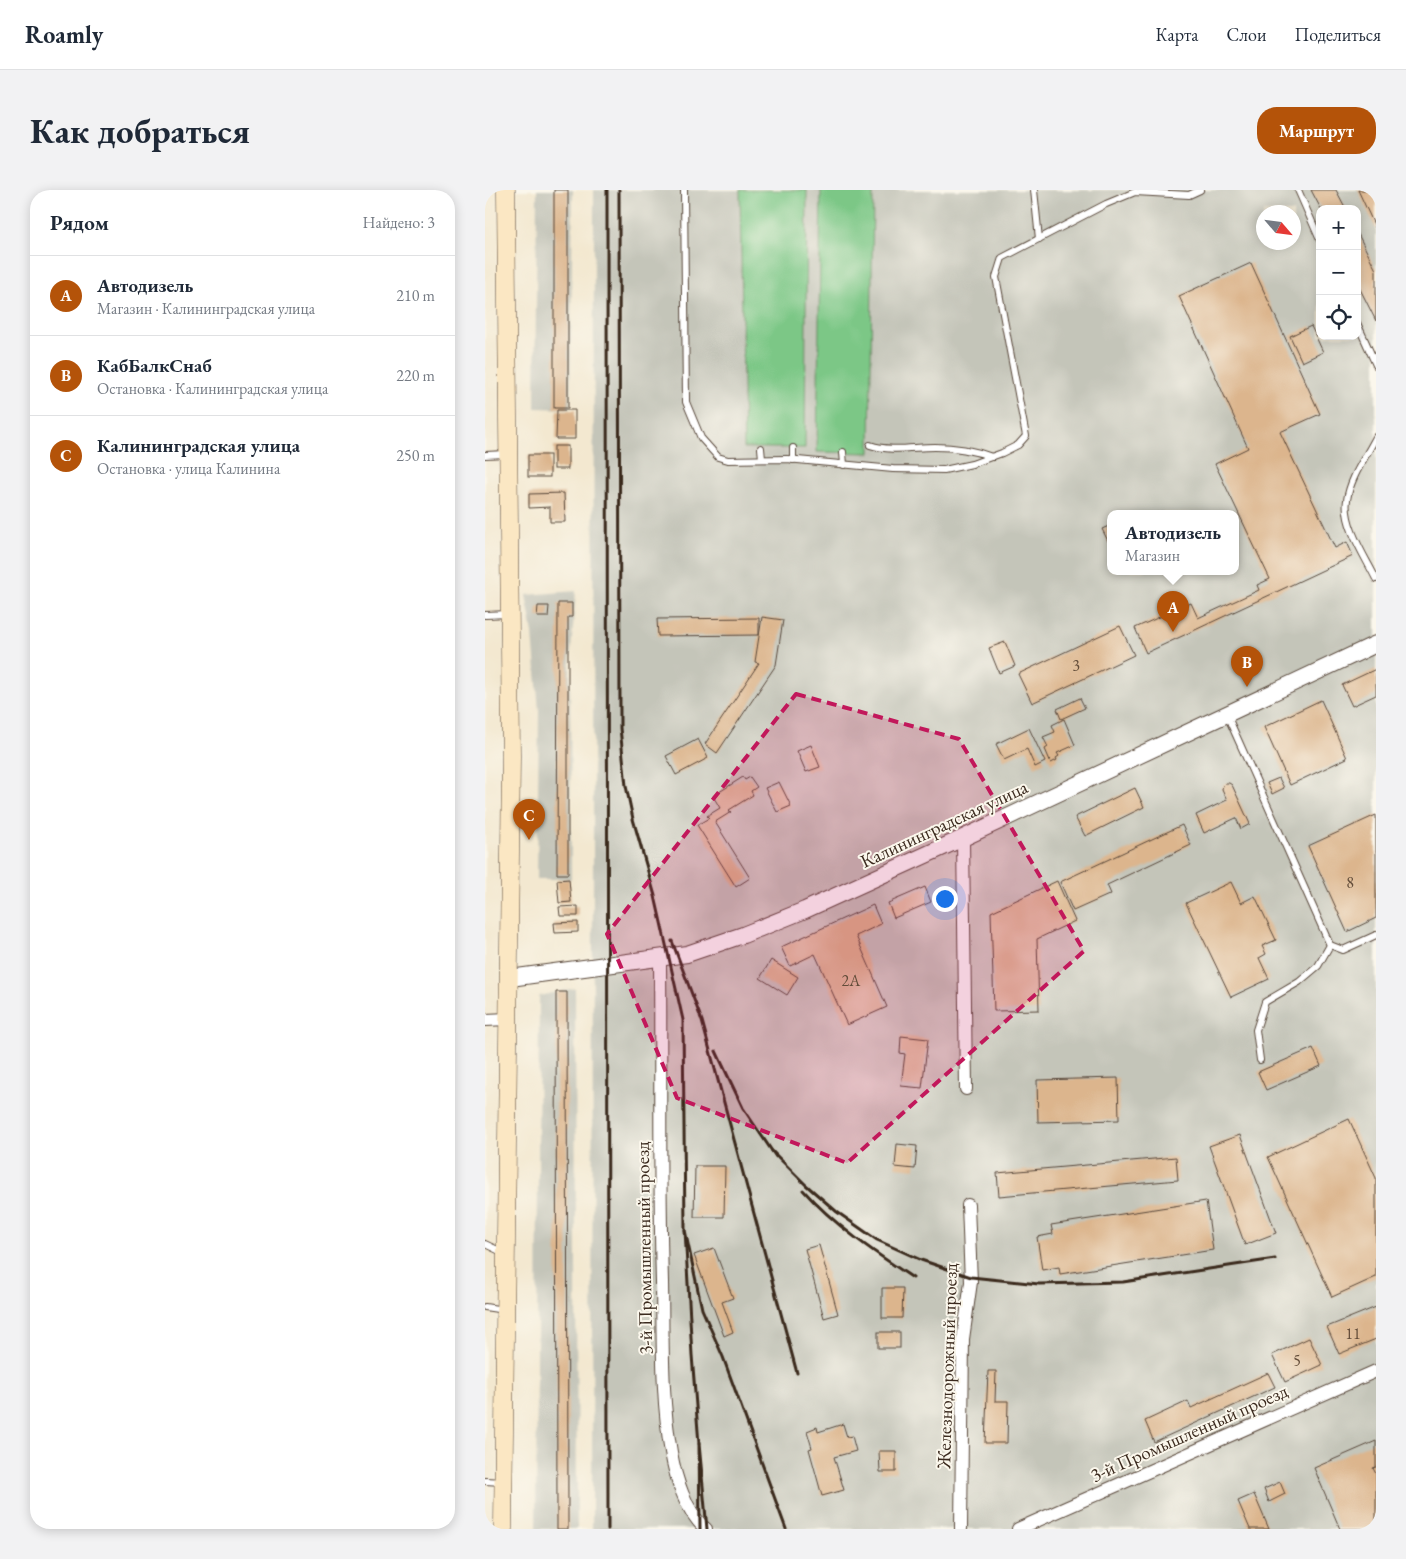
<!DOCTYPE html>
<html lang="ru">
<head>
<meta charset="utf-8">
<style>
	:root { --surface:#fff; --page:#f2f2f3; --text:#1f2937; --muted:#747a83; --line:#e0e1e3; --accent:#b45309 }
	body { margin:0; font-family:"EB Garamond",serif; background:var(--page); color:var(--text) }
	.controls { position:absolute; right:15px; top:15px; display:grid; overflow:hidden; border-radius:10px; box-shadow:0 2px 12px #0003 }
	.controls button { width:45px; height:45px; display:grid; place-items:center; padding:0; border:0; border-bottom:1px solid var(--line); background:var(--surface); color:var(--text); font:25px sans-serif }
	.compass { position:absolute; left:771px; top:15px; width:45px; height:45px; border-radius:50%; background:var(--surface); box-shadow:0 2px 12px #0003; rotate:118deg }
	.you { position:absolute; left:459px; top:708px; width:18px; height:18px; margin:-12px; border:4px solid #fff; border-radius:50%; background:#1a73e8; box-shadow:0 0 0 8px #1a73e833 }
	.badge { display:grid; place-items:center; width:32px; height:32px; border-radius:50%; background:var(--accent); color:#fff; font-size:16px; font-weight:700 }
	.pin { position:absolute; translate:-50% -41px; filter:drop-shadow(0 1px 2px #0008) }
	.pin::after { content:''; position:absolute; top:26px; width:18px; height:15px; background:inherit; clip-path:polygon(0 0,100% 0,50% 100%) }
	.popup { position:absolute; left:622px; top:320px; width:132px; height:65px; box-sizing:border-box; display:grid; place-content:center; border-radius:10px; background:var(--surface); filter:drop-shadow(0 1px 4px #0005); font-size:16px; white-space:nowrap; color:var(--muted) }
	.popup b { font-size:19px; color:var(--text) }
	.popup::after { content:''; position:absolute; left:50%; top:100%; margin-left:-10px; border:10px solid transparent; border-top-color:var(--surface) }
	.list { margin:0; padding:0; list-style:none }
	h2 { display:flex; justify-content:space-between; align-items:center; height:65px; margin:0; padding:0 20px; font-size:21px }
	h2 small { font-size:16px; font-weight:400; color:var(--muted) }
	.list li { display:grid; grid-template-columns:32px 1fr auto; gap:15px; align-items:center; box-sizing:border-box; height:80px; padding:0 20px; border-top:1px solid var(--line) }
	.list b { display:block; font-size:19px; white-space:nowrap }
	.list p { margin:0; font-size:16px; white-space:nowrap; color:var(--muted) }
	.list em { font-size:16px; font-style:normal; color:var(--muted) }
	.icon { flex:none; width:28px; height:28px; fill:none; stroke:currentColor; stroke-width:2; stroke-linecap:round; stroke-linejoin:round }
	.map { position:relative; flex:none; width:891px; height:1339px; overflow:hidden; border-radius:20px }
	header { display:flex; align-items:center; gap:30px; box-sizing:border-box; height:70px; padding:0 25px; background:var(--surface); border-bottom:1px solid var(--line) }
	header strong { font-size:24px }
	nav { display:flex; gap:28px; margin-inline-start:auto; font-size:18px }
	.intro { display:flex; align-items:center; justify-content:space-between; box-sizing:border-box; height:120px; padding:0 30px }
	h1 { margin:0; font-size:35px }
	.button { padding:12px 22px; border-radius:20px; background:var(--accent); color:#fff; font-size:18px; font-weight:700 }
	main { display:flex; gap:30px; padding:0 30px }
	aside { flex:1; background:var(--surface); border-radius:20px; box-shadow:0 2px 12px #0003 }
	.map>svg:first-child { display:block }
	.industrial { fill:#c4c5b9; fill-rule:evenodd }
	.green { fill:#7bc786; stroke:#5b7852 }
	.building { fill:#dcb58d }
	.lines { fill:none; stroke-linecap:round; stroke-linejoin:round }
	.service-casing { stroke:#574639; stroke-width:8 }
	.minor-casing { stroke:#574639; stroke-width:14 }
	.tertiary-casing { stroke:#574639; stroke-width:18 }
	.secondary-casing { stroke:#574639; stroke-width:19 }
	.service { stroke:#fff; stroke-width:6 }
	.minor { stroke:#fff; stroke-width:12 }
	.tertiary { stroke:#fff; stroke-width:16 }
	.secondary { stroke:#fbe7c3; stroke-width:18 }
	.rail { stroke:#3b2a1e; stroke-width:3 }
	.marked { fill:#c2185b; fill-opacity:0.2; stroke:#c2185b; stroke-width:4; stroke-dasharray:10 6; stroke-linejoin:round }
	.labels { text-anchor:middle; dominant-baseline:central; stroke-width:4; stroke-linejoin:round; paint-order:stroke }
	.number-label { font-size:16px; fill:#634d3a }
	.street-label { font-size:19px; fill:#3b2a1e; stroke:#fbf7ec }
</style>
</head>
<body>
<header>
<strong>Roamly</strong>
<nav><a>Карта</a><a>Слои</a><a>Поделиться</a></nav>
</header>
<div class="intro"><h1>Как добраться</h1><a class="button">Маршрут</a></div>
<main>
<aside>
<h2>Рядом<small>Найдено: 3</small></h2>
<ul class="list">
<li><span class="badge">A</span><div><b>Автодизель</b><p>Магазин · Калининградская улица</p></div><em>210 m</em></li>
<li><span class="badge">B</span><div><b>КабБалкСнаб</b><p>Остановка · Калининградская улица</p></div><em>220 m</em></li>
<li><span class="badge">C</span><div><b>Калининградская улица</b><p>Остановка · улица Калинина</p></div><em>250 m</em></li>
</ul>
</aside>
<div class="map">
<svg width="891" height="1339" viewBox="0 0 891 1339">
	<rect width="100%" height="100%" fill="#fbf7ec"/>
	<filter id="ink" filterUnits="userSpaceOnUse"><feTurbulence type="fractalNoise" baseFrequency=".02" numOctaves="2"/><feDisplacementMap in="SourceGraphic" scale="10" xChannelSelector="R" yChannelSelector="G"/><feConvolveMatrix kernelMatrix="1 2 1 2 8 2 1 2 1" color-interpolation-filters="sRGB"/></filter>
	<filter id="wash" filterUnits="userSpaceOnUse"><feTurbulence type="fractalNoise" baseFrequency=".0096" numOctaves="4" result="noise"/><feDisplacementMap in="SourceGraphic" scale="20" xChannelSelector="R" yChannelSelector="G"/><feGaussianBlur stdDeviation="1.12" result="paint"/><feColorMatrix in="noise" values="0 0 0 0 0 0 0 0 0 0 0 0 0 0 0 0 0 1.4 0 .05"/><feComposite in="paint" operator="in"/></filter>
	<g filter="url(#wash)">
		<rect width="100%" height="100%" fill="#f3e8d0"/>
		<g class="industrial">
			<polygon points="52,0 88,0 85,219 50,218"/>
			<path d="M109,0h782v1339h-784zM835,19h37v127h-37zM778,22h30v30h-30zM626,323h124v58h-124z"/>
			<polygon points="91,401 85,473 86,689 52,689 54,521 48,443 41,405"/>
			<polygon points="90,798 92,1339 51,1339 54,806"/>
		</g>
		<g class="green">
			<polygon points="255,0 322,0 320,258 259,258"/>
			<polygon points="336,0 388,0 385,263 332,262"/>
		</g>
		<g id="blocks">
			<g class="building">
				<rect x="69" y="0" width="14" height="218"/>
				<polygon points="826,0 851,0 861,19 836,19"/>
				<polygon points="873,0 891,0 891,39"/>
				<polygon points="872,42 891,80 891,131 872,93"/>
				<polygon points="766,73 835,224 795,242 850,358 862,352 868,366 661,463 650,438 706,413 713,428 774,400 772,395 785,389 730,274 763,258 694,106"/>
				<polygon points="826,136 838,162 817,172 805,146"/>
				<polygon points="72,220 90,220 90,249 71,249"/>
				<rect x="69" y="256" width="14" height="23"/>
				<rect x="43" y="265" width="22" height="22"/>
				<polygon points="79,303 80,332 65,332 65,317 44,318 44,304"/>
				<polygon points="626,335 626,357 617,339"/>
				<polygon points="73,413 87,413 87,427 83,427 83,684 72,684"/>
				<polygon points="53,416 64,416 63,427 52,427"/>
				<polygon points="277,427 298,430 291,475 232,563 220,554 274,473 270,472"/>
				<polygon points="274,428 274,445 173,446 172,429"/>
				<polygon points="635,436 649,465 547,513 533,484"/>
				<polygon points="520,452 530,476 514,483 504,458"/>
				<polygon points="891,479 891,505 867,516 857,495"/>
				<polygon points="595,508 600,518 576,529 572,519"/>
				<polygon points="836,510 862,568 805,595 779,537"/>
				<polygon points="579,529 590,555 572,563 574,566 571,568 572,570 566,573 560,559 563,557 558,547 570,542 567,535"/>
				<polygon points="544,538 560,572 550,577 542,559 519,570 511,554"/>
				<polygon points="213,549 223,568 191,585 181,566"/>
				<polygon points="326,555 335,577 321,582 312,561"/>
				<polygon points="258,587 260,590 265,587 272,597 266,601 268,605 244,620 246,622 230,632 265,688 251,697 212,635 224,628 222,626 235,618 228,606"/>
				<polygon points="794,588 799,598 787,604 782,593"/>
				<polygon points="294,592 306,616 292,622 280,598"/>
				<polygon points="740,593 744,593 747,595 765,634 756,639 751,628 719,643 711,625 742,610 737,599 738,595"/>
				<polygon points="650,598 659,617 600,646 590,627"/>
				<polygon points="891,625 891,728 862,742 823,656"/>
				<polygon points="697,635 706,655 622,695 626,704 588,721 575,692"/>
				<polygon points="84,689 86,712 74,713 72,690"/>
				<polygon points="572,691 590,731 552,749 554,820 509,821 506,722"/>
				<polygon points="746,692 756,713 770,706 791,750 777,756 781,764 774,768 784,789 746,807 701,713"/>
				<polygon points="440,697 446,712 409,728 403,713"/>
				<polygon points="388,715 396,734 371,746 402,817 362,835 330,764 305,776 296,757"/>
				<polygon points="93,716 93,726 75,726 74,717"/>
				<polygon points="93,732 93,742 70,743 69,733"/>
				<polygon points="286,770 313,787 302,805 275,788"/>
				<polygon points="71,802 82,802 83,1339 72,1339"/>
				<polygon points="416,846 443,849 437,898 416,896 420,864 415,863"/>
				<polygon points="828,858 836,876 781,900 773,882"/>
				<polygon points="633,888 634,930 553,932 552,890"/>
				<polygon points="864,929 891,988 891,1087 847,1107 783,967"/>
				<polygon points="755,945 791,1043 760,1055 724,956"/>
				<polygon points="412,954 432,956 430,979 410,977"/>
				<polygon points="691,967 693,990 514,1006 512,983"/>
				<polygon points="210,976 240,976 239,1027 209,1027"/>
				<polygon points="721,1011 728,1060 575,1084 574,1077 557,1080 552,1047 568,1044 566,1035"/>
				<polygon points="334,1055 353,1124 339,1128 320,1059"/>
				<polygon points="229,1058 248,1108 237,1112 248,1142 239,1146 209,1065"/>
				<polygon points="397,1098 418,1098 417,1128 397,1128"/>
				<polygon points="891,1117 891,1149 854,1164 842,1137"/>
				<rect x="393" y="1142" width="22" height="16"/>
				<polygon points="824,1148 837,1175 800,1192 787,1165"/>
				<polygon points="503,1181 511,1181 510,1211 523,1211 522,1253 500,1253"/>
				<polygon points="783,1183 790,1197 669,1252 660,1231 703,1211 706,1218"/>
				<polygon points="358,1234 362,1247 367,1246 371,1261 349,1267 359,1300 337,1306 324,1259 327,1258 322,1241 332,1237 333,1242"/>
				<polygon points="891,1251 891,1277 888,1278 891,1284 891,1339 855,1339 829,1278"/>
				<polygon points="394,1261 411,1261 411,1282 395,1282"/>
				<polygon points="795,1292 800,1304 784,1312 779,1299"/>
				<polygon points="769,1304 784,1339 765,1339 753,1311"/>
			</g>
		</g>
	</g>
	<g filter="url(#ink)">
		<use href="#blocks" fill-opacity="0" stroke="#574639" stroke-width="1"/>
		<g class="lines">
			<g class="service-casing">
				<g id="service">
					<polyline points="199,0 201,212 216,248 233,267 243,270 302,269 408,279 459,280 487,274 517,263 533,255 541,246 511,87 517,68 621,14 650,2 704,5 715,0"/>
					<polyline points="549,0 554,49"/>
					<polyline points="813,0 835,50"/>
					<polyline points="872,133 891,175"/>
					<path d="M891,247c-10,20 -26,41 -29,63 -4,25 19,58 29,79"/>
					<path d="M385,255c21,7 43,2 65,2 20,0 38,3 57,10"/>
					<polyline points="276,258 277,269"/>
					<polyline points="308,258 308,270"/>
					<polyline points="358,262 359,275"/>
					<polyline points="0,265 21,264"/>
					<polyline points="0,425 24,424"/>
					<polyline points="742,525 845,755"/>
					<polyline points="775,870 771,840 780,812 814,792 833,776 845,755 858,760 891,745"/>
					<polyline points="0,1054 19,1063"/>
					<polyline points="0,1117 19,1120"/>
					<polyline points="0,1291 17,1292"/>
				</g>
			</g>
			<g class="minor-casing">
				<g id="minor">
					<polyline points="478,648 481,899"/>
					<path d="M175,767c1,109 -1,217 2,325 1,55 -1,115 9,170 4,24 15,61 35,77"/>
					<polyline points="0,830 23,829"/>
					<polyline points="476,1339 478,1149 486,1092 483,1015"/>
					<polyline points="533,1339 891,1181"/>
				</g>
			</g>
			<g class="tertiary-casing">
				<polyline id="tertiary" points="25,788 202,764 258,745 320,720 478,648 891,454"/>
			</g>
			<g class="secondary-casing">
				<polyline id="secondary" points="18,1339 26,566 21,0"/>
			</g>
			<use href="#service" class="service"/>
			<use href="#minor" class="minor"/>
			<use href="#tertiary" class="tertiary"/>
			<use href="#secondary" class="secondary"/>
			<g class="rail">
				<polyline points="122,0 123,1339"/>
				<polyline points="134,0 135,538 141,596 148,629 170,706 198,830 200,1040"/>
				<polyline points="187,751 217,831 312,1183"/>
				<polyline points="231,861 258,918 291,967"/>
				<polyline points="287,961 321,995 352,1022 392,1050 436,1070 486,1087 554,1094 638,1092 790,1069"/>
				<path d="M318,1000c31,35 71,62 110,88"/>
				<polyline points="214,1254 207,1165 200,1040 217,1119 238,1167 301,1339"/>
				<polyline points="215,1339 214,1254 222,1339"/>
			</g>
		</g>
	</g>
	<path class="marked" d="M311,504l163,45 125,212 -237,212 -170,-65 -70,-164z"/>
	<g class="labels">
		<g class="number-label">
			<text x="591" y="475">3</text>
			<text x="865" y="692">8</text>
			<text x="366" y="790">2А</text>
			<text x="868" y="1143">11</text>
			<text x="812" y="1170">5</text>
		</g>
		<g class="street-label">
			<text transform="translate(459 634) rotate(-25)">Калининградская улица</text>
			<text transform="translate(159 1058) rotate(-91)">3-й Промышленный проезд</text>
			<text transform="translate(462 1176) rotate(-88)">Железнодорожный проезд</text>
			<text transform="translate(704 1243) rotate(-24)">3-й Промышленный проезд</text>
		</g>
	</g>
</svg>
<div class="controls">
<button>+</button>
<button>−</button>
<button><svg class="icon" aria-label="locate" viewBox="0 0 24 24"><circle cx="12" cy="12" r="6"/><path d="M12 2v4M12 18v4M2 12h4M18 12h4"/></svg></button>
</div>
<svg class="compass" viewBox="-18 -18 36 36"><path d="M0-13l5 13h-10z" fill="#e53935"/><path d="M0 13l5-13h-10z" fill="#747a83"/></svg>
<div class="you"></div>
<div class="pin badge" style="left:688px;top:442px">A</div>
<div class="popup"><b>Автодизель</b>Магазин</div>
<div class="pin badge" style="left:762px;top:497px">B</div>
<div class="pin badge" style="left:44px;top:650px">C</div>
</div>
</main>
</body>
</html>
